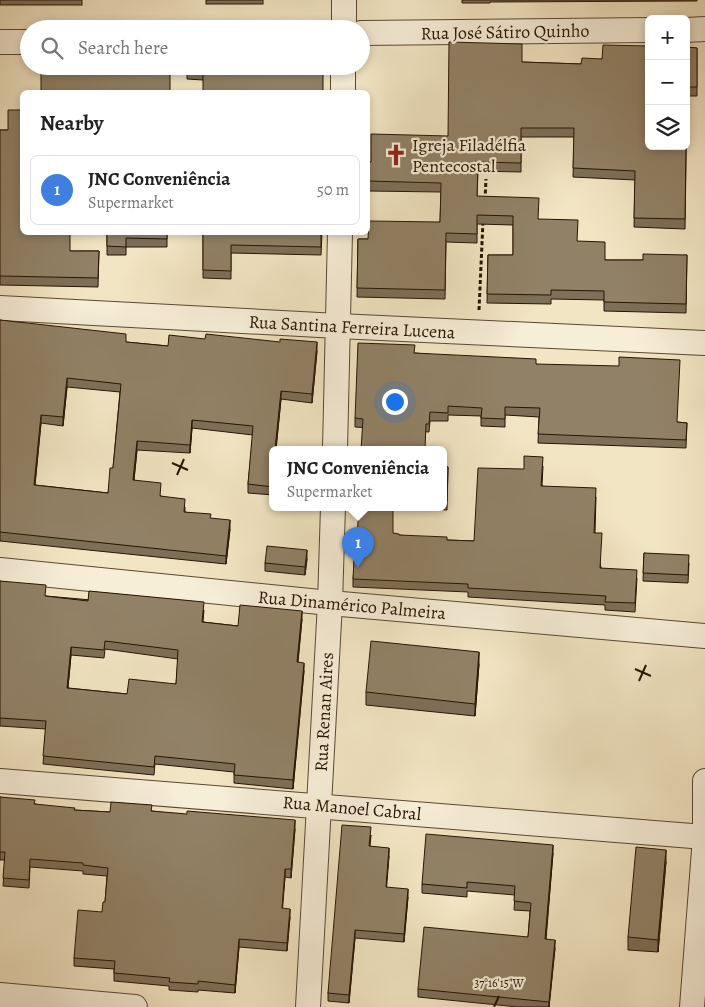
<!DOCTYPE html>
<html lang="en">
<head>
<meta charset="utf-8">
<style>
	:root { --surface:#fff; --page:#f2f2f2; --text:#222; --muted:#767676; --line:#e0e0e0; --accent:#111827 }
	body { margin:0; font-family:Alegreya,serif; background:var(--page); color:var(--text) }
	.controls { position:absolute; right:15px; top:15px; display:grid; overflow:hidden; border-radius:8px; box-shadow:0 2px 8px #0003 }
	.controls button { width:45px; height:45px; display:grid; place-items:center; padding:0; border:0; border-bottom:1px solid var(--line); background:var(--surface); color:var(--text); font:25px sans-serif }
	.you { position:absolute; left:394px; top:401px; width:18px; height:18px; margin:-12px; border:4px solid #fff; border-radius:50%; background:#1a73e8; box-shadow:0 0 0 8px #1a73e833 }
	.badge { display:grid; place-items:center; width:32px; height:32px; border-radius:50%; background:var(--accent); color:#fff; font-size:16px; font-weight:700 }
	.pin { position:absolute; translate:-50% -41px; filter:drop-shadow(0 1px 2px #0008) }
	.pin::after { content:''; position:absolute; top:26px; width:18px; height:15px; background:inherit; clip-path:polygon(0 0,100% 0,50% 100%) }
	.popup { position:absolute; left:269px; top:446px; width:178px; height:65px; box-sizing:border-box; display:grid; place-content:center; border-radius:8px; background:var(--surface); filter:drop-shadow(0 1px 4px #0005); font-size:16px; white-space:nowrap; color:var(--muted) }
	.popup b { font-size:19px; color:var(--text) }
	.popup::after { content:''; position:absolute; left:50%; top:100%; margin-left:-10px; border:10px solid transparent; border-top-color:var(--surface) }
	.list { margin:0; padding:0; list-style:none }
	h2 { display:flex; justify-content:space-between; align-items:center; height:65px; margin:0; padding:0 20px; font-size:21px }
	h2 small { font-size:16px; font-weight:400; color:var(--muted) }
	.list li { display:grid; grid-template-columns:32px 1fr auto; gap:15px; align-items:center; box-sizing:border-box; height:70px; margin:0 10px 10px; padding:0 10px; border:1px solid var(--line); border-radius:8px }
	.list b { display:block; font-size:19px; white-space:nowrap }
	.list p { margin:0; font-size:16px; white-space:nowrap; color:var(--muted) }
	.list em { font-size:16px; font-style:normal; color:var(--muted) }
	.icon { flex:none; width:28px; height:28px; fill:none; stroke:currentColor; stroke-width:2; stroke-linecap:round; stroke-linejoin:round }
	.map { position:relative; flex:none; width:705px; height:1007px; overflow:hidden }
	.search { position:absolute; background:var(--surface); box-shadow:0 2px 8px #0003; left:20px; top:20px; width:350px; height:55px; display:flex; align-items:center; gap:12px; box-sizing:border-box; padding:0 18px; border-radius:28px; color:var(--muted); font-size:19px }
	.panel { position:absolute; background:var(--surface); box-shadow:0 2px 8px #0003; left:20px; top:90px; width:350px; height:145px; border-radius:8px }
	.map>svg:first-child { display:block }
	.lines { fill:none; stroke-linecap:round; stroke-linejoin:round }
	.minor-casing { stroke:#5a4832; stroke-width:26 }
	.path { stroke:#281402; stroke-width:3; stroke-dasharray:4 2.5; stroke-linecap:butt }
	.minor { stroke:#f7eed8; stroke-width:24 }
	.wall { fill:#7d6f58; stroke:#281402; fill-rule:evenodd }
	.shaded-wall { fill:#665a47; stroke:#281402 }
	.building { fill:#918166; stroke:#281402; fill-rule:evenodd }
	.ticks { fill:none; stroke:#281402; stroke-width:2 }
	.labels { text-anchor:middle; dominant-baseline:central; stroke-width:4.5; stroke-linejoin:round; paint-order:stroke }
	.street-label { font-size:18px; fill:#281402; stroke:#f7eed8 }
	.poi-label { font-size:18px; fill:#281402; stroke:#f7eed8; text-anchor:start }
	.ticks-label { font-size:12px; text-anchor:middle; fill:#281402; stroke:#f7eed8; stroke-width:4.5; stroke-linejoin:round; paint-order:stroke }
</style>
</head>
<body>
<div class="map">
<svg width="705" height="1007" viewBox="0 0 705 1007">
	<rect width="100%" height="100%" fill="#f2e5c3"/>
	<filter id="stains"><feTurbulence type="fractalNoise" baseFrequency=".004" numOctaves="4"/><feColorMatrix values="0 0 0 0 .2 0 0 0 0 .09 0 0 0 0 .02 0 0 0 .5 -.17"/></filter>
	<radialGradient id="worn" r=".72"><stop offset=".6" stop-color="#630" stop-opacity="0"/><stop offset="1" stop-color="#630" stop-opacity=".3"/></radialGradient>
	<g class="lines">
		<g class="minor-casing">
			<g id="minor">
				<polyline points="344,29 344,0"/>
				<polyline points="686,30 705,29"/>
				<polyline points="361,33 649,30"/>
				<polyline points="0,42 29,42"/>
				<polyline points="343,92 343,66"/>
				<polyline points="0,308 338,326 705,343"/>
				<polyline points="335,449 340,232"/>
				<polyline points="0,570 330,603 705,636"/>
				<polyline points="0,781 705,837"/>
				<polyline points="0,995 135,1007"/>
				<polyline points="308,1007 330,603 333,507"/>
				<polyline points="692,1007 705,837 705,781"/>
			</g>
		</g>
		<g class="path">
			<polyline points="485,200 486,179"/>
			<polyline points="479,310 483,221"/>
		</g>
		<use href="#minor" class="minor"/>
	</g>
	<g class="wall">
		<rect x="0" y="0" width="82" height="5"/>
		<rect x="206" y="0" width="57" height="4"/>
		<polygon points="462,0 697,0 697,1 490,2 490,3 462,3"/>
		<polygon points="686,47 697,48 697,96 687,96 685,229 634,227 635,180 573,177 574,137 521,137 521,172 478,171 477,196 538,219 577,241 605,260 643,260 687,255 686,313 604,311 604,300 551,299 551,304 487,303 488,255 513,255 513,225 477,224 477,243 446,242 445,299 357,297 358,239 368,239 440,222 441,192 368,191 368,162 371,162 448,136 522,62 581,64 602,59"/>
		<polygon points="187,66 323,92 203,80 187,79"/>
		<polygon points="0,130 8,130 70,251 99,251 98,287 0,285"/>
		<polygon points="107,232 167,232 167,247 126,247 126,255 107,255"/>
		<polygon points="203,232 322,232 321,255 231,253 231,279 203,278"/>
		<path d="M0,320l126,22 42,4 149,5 -5,52 -31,-4 -5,50h-3v46l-25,-2v-9l5,-49 -61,-7 -2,25 -53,-3 -3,30 27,16 24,11v5l26,7 19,10 -4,35 -226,-23zM67,387l53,5 -7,76 -5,25 -73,-8 6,-62 22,3z"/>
		<polygon points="415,353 536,364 677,422 687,423 686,448 538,443 539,417 505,415 505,427 481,426 481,416 448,415 448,421 430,421 429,432 355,427 355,418"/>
		<polygon points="443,466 448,467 447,510 430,509 430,507 443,507"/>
		<polygon points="543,466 542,486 596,497 595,533 601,568 637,578 635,612 605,610 605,605 468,597 468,592 353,587 353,579 357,537 393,533 399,535 447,540 474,541 524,469"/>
		<polygon points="644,553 689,563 688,583 643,581"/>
		<polygon points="307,559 305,575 265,571 265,563"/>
		<path d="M0,581l46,15 158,14 -1,12 35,4 64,-7 -4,43 6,9 -11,118 -59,-6v-11l-79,-8 -1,11 -111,-11 3,-35 -46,-3zM105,649l73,10 -2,25 -49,10 -59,-6 3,-33 33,3z"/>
		<polygon points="479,664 475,716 366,705 366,692"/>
		<polygon points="0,797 35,804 74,810 110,812 152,811 295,829 291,878 285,877 282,908 290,917 287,951 239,947 235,993 198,990 198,992 169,990 169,986 114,981 114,969 74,966 74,958 102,912 105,902 107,876 83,874 83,871 30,867 29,888 3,886 5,860 0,860"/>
		<polygon points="371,835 370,847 389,856 386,887 408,897 404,942 355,938 349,1003 328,1001 328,993"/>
		<polygon points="553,853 546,939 555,948 549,1007 518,1007 418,997 418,989 528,937 530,911 514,910 515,895 467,891 467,897 422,893 422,884"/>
		<polygon points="666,862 658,952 628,950 628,937"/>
	</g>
	<g class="shaded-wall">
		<polygon points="317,342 317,351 312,403 312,394"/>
		<polygon points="67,378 67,387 63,426 63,417"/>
		<polygon points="281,391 281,399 276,449 275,449"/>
		<polygon points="41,415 41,423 34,494 34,485"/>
		<polygon points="192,420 192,428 190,453 190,445"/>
		<polygon points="137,441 137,450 133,489 133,480"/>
		<polygon points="230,520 230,529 226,564 226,556"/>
		<polygon points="307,550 307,559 305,575 305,567"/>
		<polygon points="302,611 302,619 297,670 297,662"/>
		<polygon points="71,647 71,655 67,697 67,688"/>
		<polygon points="479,652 479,664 475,716 475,704"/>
		<polygon points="304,663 304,671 293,789 293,780"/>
		<polygon points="295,820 295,829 291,878 291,869"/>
		<polygon points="553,845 553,853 545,948 545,939"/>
		<polygon points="389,848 389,856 386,895 386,887"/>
		<polygon points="666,850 666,862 658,952 658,940"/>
		<polygon points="285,869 285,877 282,916 282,908"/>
		<polygon points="408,889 408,897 404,942 404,934"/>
		<polygon points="290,909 290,917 287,951 287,943"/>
		<polygon points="355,930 355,938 349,1003 349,995"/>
		<polygon points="239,939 239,947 235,993 235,985"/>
		<polygon points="555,940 555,948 549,1007 549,1002"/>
	</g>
	<g class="building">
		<polygon points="449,42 522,44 522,62 581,64 582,58 602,59 603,45 649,46 649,146 686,146 685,219 634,218 635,171 573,168 574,128 521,128 521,163 478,162 477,196 539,198 538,219 578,220 577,241 605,242 605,260 643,260 643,254 687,255 686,304 604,302 604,291 551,290 551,295 487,294 488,255 513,255 513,216 477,215 477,234 446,233 445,290 357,288 358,239 368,239 369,221 440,222 441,183 368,181 368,162 371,162 371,134 448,136"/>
		<polygon points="686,47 697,48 697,87 687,87 686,141"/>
		<polygon points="41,66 79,66 79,67 102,67 101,73 170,74 170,92 41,92"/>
		<polygon points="187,66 323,66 323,92 203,92 203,72 187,71"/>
		<polygon points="8,110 22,110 22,232 70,232 70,251 99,251 98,278 0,276 0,130 8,130"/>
		<polygon points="107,232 167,232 167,239 126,238 126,247 107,246"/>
		<polygon points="203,232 321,232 321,247 231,245 231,271 203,270"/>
		<path d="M0,320l126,14v8l42,4 1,-11 36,4 1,-5 74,8v-3l37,3 -5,52 -31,-3 -6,58h-2v38l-25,-3 5,-58 -61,-6 -2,25 -53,-4 -4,39 28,3 -1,13 25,3 -1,13 27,2 -1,4 20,2 -4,36 -226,-24zM67,378l54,6 -8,84h-3l-2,25 -74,-8 7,-70 22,2z"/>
		<polygon points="358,343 415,345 414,353 536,359 536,364 619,366 619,357 680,360 677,422 687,423 686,440 538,434 540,408 505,407 505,419 481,418 482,408 448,406 448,413 430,412 429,424 426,424 425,449 361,449 363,419 355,418"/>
		<polygon points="524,456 543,457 541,486 596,488 594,533 602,533 600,568 637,570 635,603 605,602 606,596 468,588 468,584 353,579 355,537 357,537 359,507 393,507 393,533 399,534 399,535 447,537 447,540 474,541 478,468 524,469"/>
		<polygon points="443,466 448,467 447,501 443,501"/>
		<polygon points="267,546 307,550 305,567 265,563"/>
		<polygon points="644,553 689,555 688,575 643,573"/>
		<path d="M0,581l46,4 -1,11 43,5 1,-10 115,11 -2,20 36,4 2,-21 62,6 -5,51 7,1 -11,117 -59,-5 1,-11 -80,-8 -1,11 -111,-11 3,-35 -46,-3zM105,641l73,9 -2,34 -47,-5 -2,15 -60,-6 4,-41 33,3z"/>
		<polygon points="371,641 479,652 475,704 366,692"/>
		<polygon points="0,797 35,800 34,804 75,808 74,810 110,812 111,802 152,805 151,811 187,814 187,811 295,820 291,869 285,869 282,908 290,909 287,943 239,939 235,985 198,981 198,984 169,982 170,978 114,973 115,961 74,958 78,910 102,912 103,902 105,902 108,868 83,865 83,863 30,859 29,880 3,878 5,852 0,852"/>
		<polygon points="342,825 371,827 369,846 389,848 386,887 408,889 404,934 355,930 349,995 328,993"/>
		<polygon points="426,834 553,845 545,939 555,940 549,1002 418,989 424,927 528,937 531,903 514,901 515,886 467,882 467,888 422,884"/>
		<polygon points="636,847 666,850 658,940 628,937"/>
	</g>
	<path class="ticks" d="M172,463l16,7M177,475l7,-16M635,669l16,7M639,681l7,-16M494,1007l5,-11"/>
	<defs>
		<g id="church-bare" transform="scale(1.725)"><path d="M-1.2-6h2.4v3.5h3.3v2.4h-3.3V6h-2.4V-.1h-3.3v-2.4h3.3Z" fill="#8f2418" stroke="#f7eed8" stroke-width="2.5" paint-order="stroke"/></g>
	</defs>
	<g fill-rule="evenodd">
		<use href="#church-bare" x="396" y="155"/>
	</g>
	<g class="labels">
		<g class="street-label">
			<text transform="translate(505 32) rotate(-1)">Rua José Sátiro Quinho</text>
			<text transform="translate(352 327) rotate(3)">Rua Santina Ferreira Lucena</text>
			<text transform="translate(352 605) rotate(5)">Rua Dinamérico Palmeira</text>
			<text transform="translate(324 712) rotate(-87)">Rua Renan Aires</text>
			<text transform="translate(352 808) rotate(5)">Rua Manoel Cabral</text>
		</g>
		<g class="poi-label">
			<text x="412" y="145">Igreja Filadélfia<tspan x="412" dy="21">Pentecostal</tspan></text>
		</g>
	</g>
	<g class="ticks-label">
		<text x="499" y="987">37°16'15"W</text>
	</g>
	<rect width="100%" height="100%" filter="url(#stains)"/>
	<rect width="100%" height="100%" fill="url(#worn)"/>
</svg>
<div class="controls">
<button>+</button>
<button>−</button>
<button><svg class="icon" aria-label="layers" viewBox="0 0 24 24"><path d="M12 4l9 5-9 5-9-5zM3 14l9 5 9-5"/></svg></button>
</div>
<div class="you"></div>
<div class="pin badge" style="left:358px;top:568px;background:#3f7fe0">1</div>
<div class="popup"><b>JNC Conveniência</b>Supermarket</div>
<div class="search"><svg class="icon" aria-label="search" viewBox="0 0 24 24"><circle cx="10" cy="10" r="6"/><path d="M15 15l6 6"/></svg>Search here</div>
<section class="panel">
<h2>Nearby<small></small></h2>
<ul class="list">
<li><span class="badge" style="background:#3f7fe0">1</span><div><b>JNC Conveniência</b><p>Supermarket</p></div><em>50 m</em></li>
</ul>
</section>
</div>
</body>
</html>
